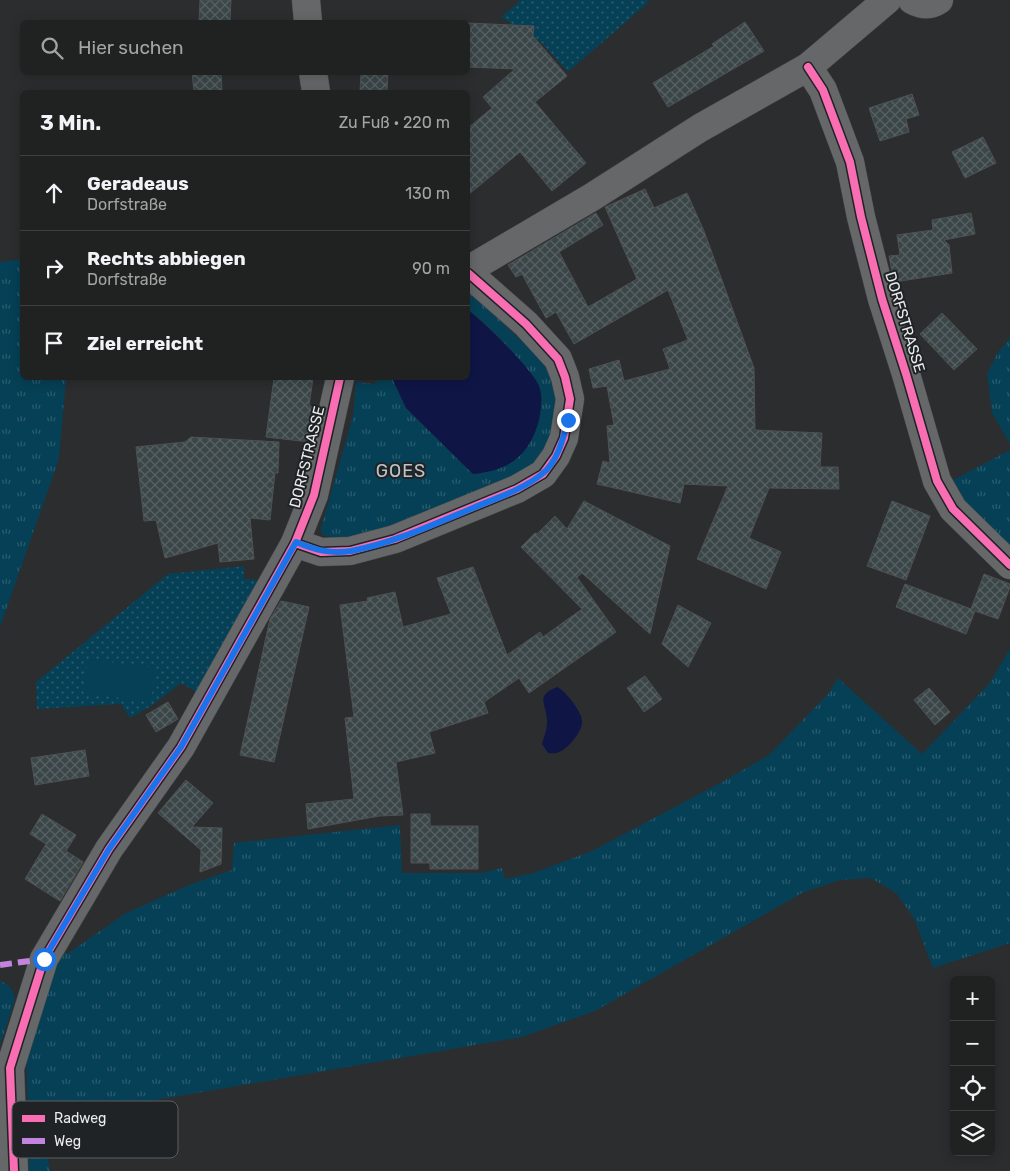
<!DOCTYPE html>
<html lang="de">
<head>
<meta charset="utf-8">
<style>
	:root { --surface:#202222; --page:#2d2f2f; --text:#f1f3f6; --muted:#a2a4a5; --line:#3d3f40 }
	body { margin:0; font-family:Rubik,sans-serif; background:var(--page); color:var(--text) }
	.controls { position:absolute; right:15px; bottom:15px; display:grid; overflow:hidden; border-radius:8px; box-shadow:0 2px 12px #0003 }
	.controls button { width:45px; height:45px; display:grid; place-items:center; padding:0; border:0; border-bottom:1px solid var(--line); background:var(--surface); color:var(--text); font:25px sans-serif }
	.stop { position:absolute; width:15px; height:15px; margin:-11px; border:4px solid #1a73e8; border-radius:50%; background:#fff }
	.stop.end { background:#1a73e8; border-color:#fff; box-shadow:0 1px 5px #0008 }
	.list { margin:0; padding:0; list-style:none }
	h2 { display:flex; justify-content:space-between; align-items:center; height:65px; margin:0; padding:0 20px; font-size:21px }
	h2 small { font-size:16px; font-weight:400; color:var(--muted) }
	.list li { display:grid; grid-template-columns:32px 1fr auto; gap:15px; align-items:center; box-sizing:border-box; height:75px; padding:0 20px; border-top:1px solid var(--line) }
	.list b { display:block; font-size:19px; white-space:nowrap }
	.list p { margin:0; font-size:16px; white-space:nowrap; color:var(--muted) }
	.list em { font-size:16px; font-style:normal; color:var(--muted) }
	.icon { flex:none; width:28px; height:28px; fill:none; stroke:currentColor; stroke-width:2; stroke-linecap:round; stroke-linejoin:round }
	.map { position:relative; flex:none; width:1010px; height:1171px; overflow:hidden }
	.search { position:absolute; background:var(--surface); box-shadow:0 2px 12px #0003; left:20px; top:20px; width:450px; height:55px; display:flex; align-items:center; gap:12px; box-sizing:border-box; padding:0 18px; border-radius:8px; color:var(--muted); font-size:19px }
	.panel { position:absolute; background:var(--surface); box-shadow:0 2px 12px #0003; left:20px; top:90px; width:450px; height:290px; border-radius:8px }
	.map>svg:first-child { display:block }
	.grass { fill:url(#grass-tufts) }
	.park { fill:url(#park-dots) }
	.pitch { fill:#064056 }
	.water { fill:#0f1646 }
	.building { fill:url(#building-cross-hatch); stroke:#4f5152 }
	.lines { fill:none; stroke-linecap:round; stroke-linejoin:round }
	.minor-casing { stroke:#474949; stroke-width:29 }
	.minor { stroke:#666768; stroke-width:28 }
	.quiet { stroke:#c483df; stroke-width:6; stroke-dasharray:12 6; stroke-linecap:butt }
	.cycleway-casing { stroke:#202325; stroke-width:11 }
	.cycleway { stroke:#f96db3; stroke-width:8 }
	.route { stroke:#1a73e8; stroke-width:6 }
	.labels { text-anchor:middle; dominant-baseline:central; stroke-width:4; stroke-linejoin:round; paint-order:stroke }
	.street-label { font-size:15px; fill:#e9ebed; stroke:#202325 }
	.quarter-label { font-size:18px; letter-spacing:1px; fill:#bec3c5; stroke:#202325 }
	.key { fill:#202325; stroke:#5c5f61; stroke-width:1 }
	.key-label { font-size:14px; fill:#e9ebed }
</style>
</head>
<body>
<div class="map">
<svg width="1010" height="1171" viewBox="0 0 1010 1171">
	<defs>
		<pattern id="grass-tufts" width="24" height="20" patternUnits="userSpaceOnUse" patternTransform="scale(1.25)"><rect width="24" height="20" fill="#064056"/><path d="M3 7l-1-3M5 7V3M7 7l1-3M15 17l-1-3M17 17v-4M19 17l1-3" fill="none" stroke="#2a5c6f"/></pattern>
		<pattern id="park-dots" width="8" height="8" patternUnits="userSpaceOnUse" patternTransform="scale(1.25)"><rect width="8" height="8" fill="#064056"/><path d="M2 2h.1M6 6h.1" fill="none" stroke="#2a5c6f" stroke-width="1.8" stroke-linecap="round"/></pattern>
		<pattern id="building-cross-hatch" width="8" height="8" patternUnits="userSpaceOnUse" patternTransform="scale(1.25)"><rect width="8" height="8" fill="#3b4648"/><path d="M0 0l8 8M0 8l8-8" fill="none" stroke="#576163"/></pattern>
	</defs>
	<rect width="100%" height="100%" fill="#2b2d2e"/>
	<g class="grass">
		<polygon points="22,259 22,378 66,378 59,459 0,627 0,262"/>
		<path d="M468,290l67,64 11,13 9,15 3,32 -13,36 -9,14 -19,12 -119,52 -50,10 -17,-1 -9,-2 -1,-7 32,-112 3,-34 20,2 1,-6h15l14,30 67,66 66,-89c-20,-27 -45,-55 -71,-75z"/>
		<polygon points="1010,338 1010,444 992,413 987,374 998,352"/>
		<polygon points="1010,450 1010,555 979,520 951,481"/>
		<polygon points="1010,649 1010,943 933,968 914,918 896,893 871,878 840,880 802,893 595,1011 522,1037 69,1115 47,1154 50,1171 29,1171 26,1040 60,951 67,954 126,913 189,885 232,870 234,843 400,825 402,873 480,873 502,868 505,879 533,873 592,851 722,782 769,755 828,694 838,678 922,754 989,684"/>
		<path d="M0,981c9,3 13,8 15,18l-15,46z"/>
	</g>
	<g class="park">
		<polygon points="521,0 647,0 649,2 568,72 542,43 501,17"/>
		<polygon points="244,566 244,579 259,580 203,696 181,683 151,706 130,718 121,704 37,709 36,682 168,574"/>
	</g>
	<polygon class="pitch" points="88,659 155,668 151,702 84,693"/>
	<g class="water">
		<path d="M468,310c15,11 64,59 71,76 4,10 2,23 0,34 -9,35 -30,51 -66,54l-67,-66 -14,-30h76z"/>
		<path d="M557,687c8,3 25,25 25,34 1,10 -15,30 -26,32 -2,1 -5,0 -8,0l-6,-9c2,-8 6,-16 5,-24 -1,-18 -12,-24 10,-33z"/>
	</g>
	<g class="building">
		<polygon points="200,0 231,0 230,22 199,22"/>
		<polygon points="745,22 764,51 668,107 653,83 714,46 712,44"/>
		<polygon points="468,23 534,26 533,36 567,76 535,102 586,163 552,191 520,152 468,195 468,128 492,108 483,97 515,69 468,67"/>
		<polygon points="192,72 221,72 222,92 194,92"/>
		<polygon points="361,72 388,72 387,92 360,92"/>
		<polygon points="912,94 919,115 906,119 909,132 880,141 869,108"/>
		<polygon points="983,137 996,163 965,178 952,152"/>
		<polygon points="645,189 654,208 687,193 704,231 754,368 755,430 822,433 820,467 838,467 839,489 769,488 749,538 781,552 766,589 697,559 728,486 684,484 680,503 597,484 603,461 610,463 607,426 614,425 607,386 593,388 589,369 619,360 624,381 670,369 663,349 688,340 668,290 574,344 556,312 546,318 522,274 516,277 508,265 596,213 603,225 559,252 588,307 637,279 605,207"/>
		<polygon points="971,213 975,234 944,240 949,245 952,273 894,282 889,256 900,255 897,235 933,230 932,220"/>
		<polygon points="942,313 977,349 954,370 920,334"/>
		<polygon points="274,378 313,378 309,406 316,408 310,442 266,437"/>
		<polygon points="191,437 279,442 278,473 275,473 270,520 250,518 254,559 220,562 218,543 165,558 156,520 144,521 136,447 185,442"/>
		<polygon points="584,501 670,546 650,634 582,573 577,577 616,632 529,693 519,678 484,702 488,713 429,732 435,753 396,762 403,815 379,816 308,829 306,804 354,799 345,718 354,717 340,605 368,601 367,598 395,592 403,627 451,614 437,578 473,567 507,655 540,632 543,637 582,609 521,547 535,533 537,534 555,516 567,529"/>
		<polygon points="892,501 930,516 906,580 867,566"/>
		<polygon points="984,574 1010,584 1010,587 998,619 975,611 966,634 896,607 905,584 971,609"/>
		<polygon points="281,601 309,607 274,762 240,755 270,619"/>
		<polygon points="678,605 711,623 688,667 662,644"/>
		<polygon points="645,676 662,699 644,712 627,688"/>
		<polygon points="929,688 950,712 935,725 914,700"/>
		<polygon points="168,702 178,719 156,732 146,715"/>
		<polygon points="85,750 89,776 35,785 31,758"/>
		<polygon points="186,780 213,803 192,827 222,828 221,864 200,872 201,850 158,813"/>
		<polygon points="42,814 76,835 66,851 83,862 60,901 25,879 46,844 30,834"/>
		<polygon points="411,814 430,814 430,826 478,826 478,869 430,869 430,863 411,863"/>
	</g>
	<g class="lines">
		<g class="minor-casing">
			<g id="minor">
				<polyline points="306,0 308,22"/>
				<path d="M912,0c9,5 18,6 27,0"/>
				<polyline points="808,67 823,90 850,162 861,217 882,299 906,374 937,481 953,509 1010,565"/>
				<polyline points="313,72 316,92"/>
				<polyline points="468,270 592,197 700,128 808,67 887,0"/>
				<polyline points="295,543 321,552 350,551 395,539 517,489 543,474 556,456 564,438 570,399 565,377 558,359 526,324 468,273"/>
				<polyline points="14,1171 10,1068 44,959 109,849 181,747 295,543 314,495 340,378"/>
			</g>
		</g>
		<use href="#minor" class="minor"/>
		<polyline class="quiet" points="0,965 44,959"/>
		<g class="cycleway-casing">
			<g id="cycleway">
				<polyline points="808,67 823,90 850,162 861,217 882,299 906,374 937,481 953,509 1010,565"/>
				<polyline points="295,543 321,552 350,551 395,539 517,489 543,474 556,456 564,438 570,399 565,377 558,359 526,324 468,273"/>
				<polyline points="14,1171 10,1068 44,959 109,849 181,747 295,543 314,495 340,378"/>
			</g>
		</g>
		<use href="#cycleway" class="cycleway"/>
	</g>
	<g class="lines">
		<path class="route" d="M44,959l65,-110 72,-102 115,-205c19,8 34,12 55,9 43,-8 83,-27 122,-43 23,-10 49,-18 69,-34 16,-13 21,-35 26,-54"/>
	</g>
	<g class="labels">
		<g class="street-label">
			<text transform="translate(905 322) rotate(73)">DORFSTRASSE</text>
			<text transform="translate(307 457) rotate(-76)">DORFSTRASSE</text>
		</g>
		<g class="quarter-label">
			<text x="401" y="471">GOES</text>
		</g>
	</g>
	<rect x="12" y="1101" width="166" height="57" rx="8" class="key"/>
	<rect x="22" y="1115" width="23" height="7" fill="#f96db3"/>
	<rect x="22" y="1138" width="23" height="6" fill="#c483df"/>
	<g class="key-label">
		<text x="54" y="1123">Radweg</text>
		<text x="54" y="1146">Weg</text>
	</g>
</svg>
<div class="controls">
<button>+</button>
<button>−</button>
<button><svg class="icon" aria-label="locate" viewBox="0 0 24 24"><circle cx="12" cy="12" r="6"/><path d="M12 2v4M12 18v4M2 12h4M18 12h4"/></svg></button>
<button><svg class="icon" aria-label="layers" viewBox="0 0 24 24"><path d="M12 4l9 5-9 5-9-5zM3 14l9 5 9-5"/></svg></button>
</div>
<div class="stop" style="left:44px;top:959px"></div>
<div class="stop end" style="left:568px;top:420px"></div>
<div class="search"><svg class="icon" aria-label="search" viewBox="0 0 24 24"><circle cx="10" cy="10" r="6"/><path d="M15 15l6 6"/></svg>Hier suchen</div>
<section class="panel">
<h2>3 Min.<small>Zu Fuß · 220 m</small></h2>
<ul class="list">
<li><svg class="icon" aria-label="ahead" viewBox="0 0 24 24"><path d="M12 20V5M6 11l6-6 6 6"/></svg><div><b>Geradeaus</b><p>Dorfstraße</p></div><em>130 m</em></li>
<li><svg class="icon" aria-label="right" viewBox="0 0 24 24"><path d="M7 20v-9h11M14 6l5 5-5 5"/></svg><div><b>Rechts abbiegen</b><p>Dorfstraße</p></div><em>90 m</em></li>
<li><svg class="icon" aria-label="arrive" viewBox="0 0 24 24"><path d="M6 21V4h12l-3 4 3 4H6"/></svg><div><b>Ziel erreicht</b></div></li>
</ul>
</section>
</div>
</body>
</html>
